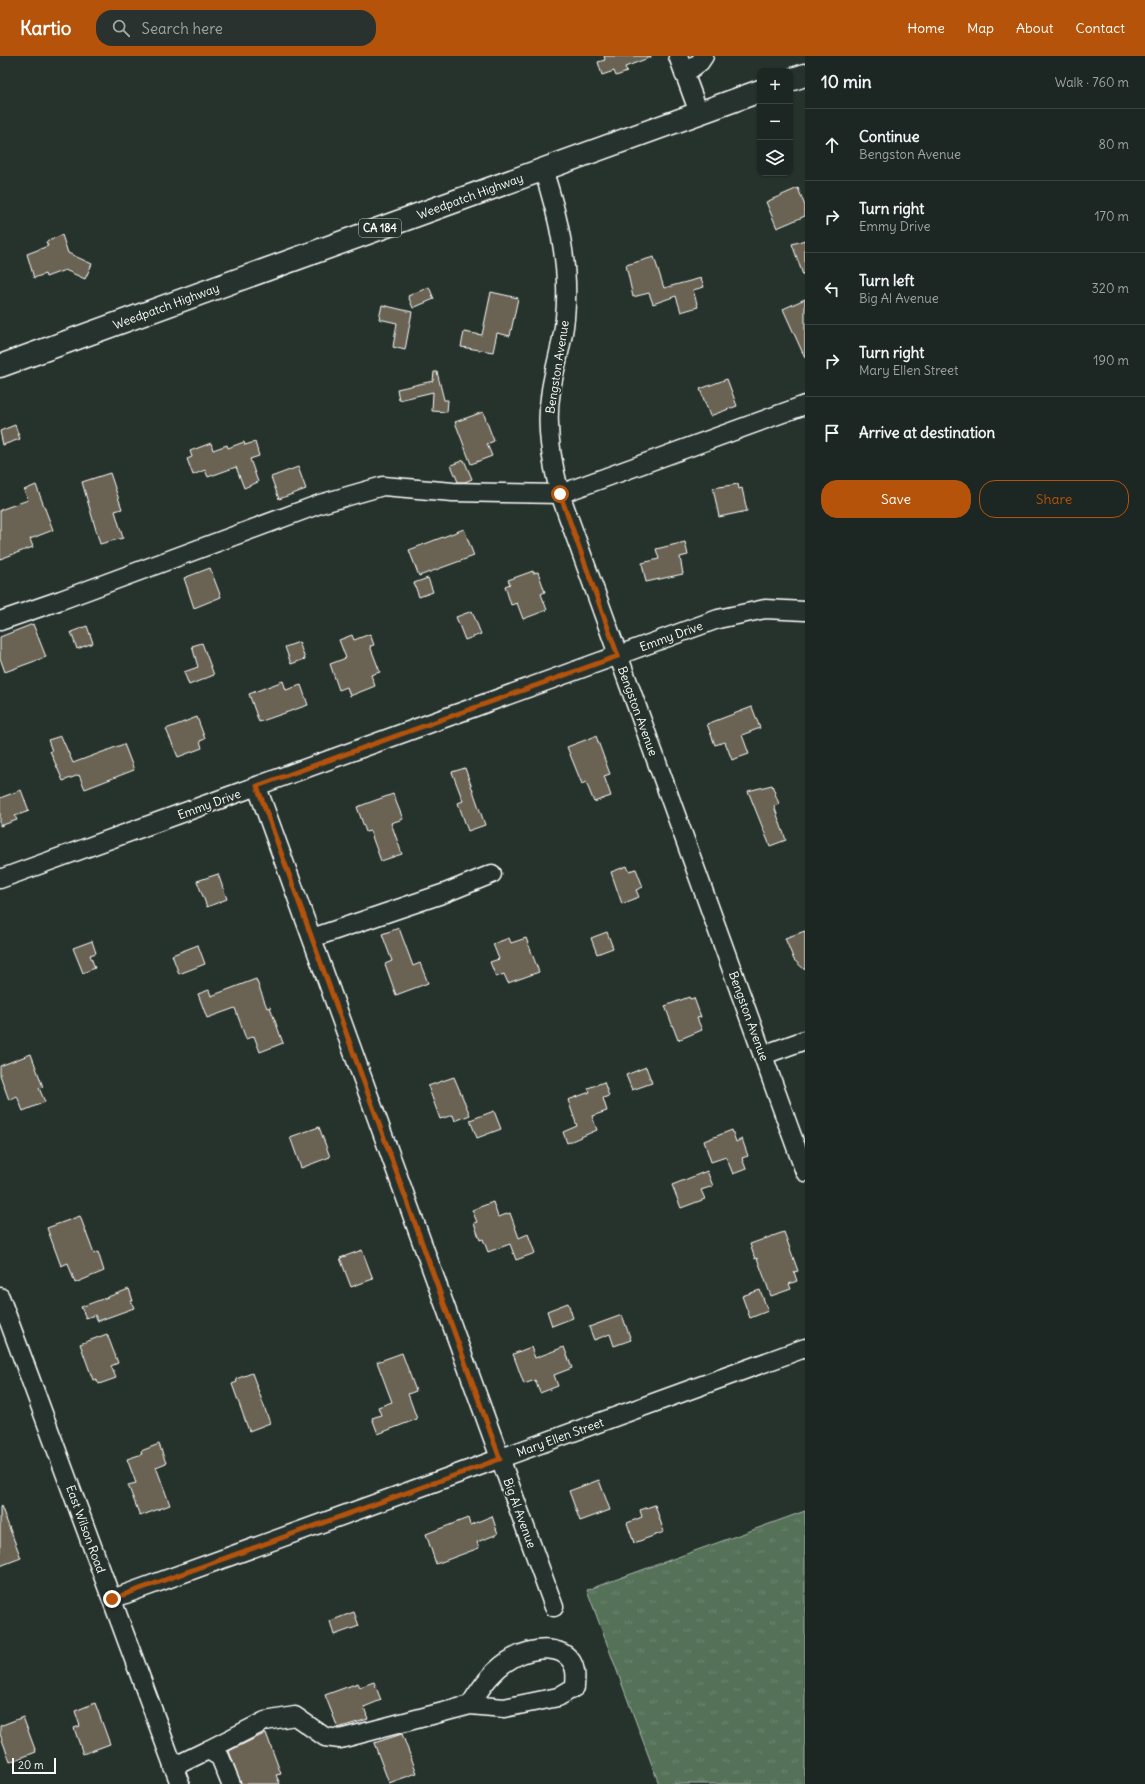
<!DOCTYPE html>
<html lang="en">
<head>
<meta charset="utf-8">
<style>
	:root { --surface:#1c2622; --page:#29322f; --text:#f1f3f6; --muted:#a0a5a5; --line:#3a4340; --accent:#b45309 }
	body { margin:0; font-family:Delius,sans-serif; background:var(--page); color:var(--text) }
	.controls { position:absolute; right:12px; top:12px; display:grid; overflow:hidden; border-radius:8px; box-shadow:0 1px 3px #0004 }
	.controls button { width:36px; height:36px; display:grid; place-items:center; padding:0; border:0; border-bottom:1px solid var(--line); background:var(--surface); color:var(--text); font:20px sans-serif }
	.scale { position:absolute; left:12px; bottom:10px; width:44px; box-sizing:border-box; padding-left:4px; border:2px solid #fff; border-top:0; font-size:11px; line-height:14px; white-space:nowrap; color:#fff; -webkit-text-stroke:3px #26332d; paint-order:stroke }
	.stop { position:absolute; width:12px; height:12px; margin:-9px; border:3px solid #b45309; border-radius:50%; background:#fff }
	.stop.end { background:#b45309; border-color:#fff; box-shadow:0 1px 4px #0008 }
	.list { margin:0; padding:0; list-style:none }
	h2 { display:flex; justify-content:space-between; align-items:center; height:52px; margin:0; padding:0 16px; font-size:17px }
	h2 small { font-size:13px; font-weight:400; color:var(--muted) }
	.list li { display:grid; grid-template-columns:26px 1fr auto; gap:12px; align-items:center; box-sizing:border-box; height:72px; padding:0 16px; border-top:1px solid var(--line) }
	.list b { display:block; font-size:15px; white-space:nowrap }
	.list p { margin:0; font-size:13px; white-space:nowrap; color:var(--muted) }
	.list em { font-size:13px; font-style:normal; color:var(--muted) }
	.actions { display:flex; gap:8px; padding:12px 16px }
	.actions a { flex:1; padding:9px 0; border:1px solid var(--accent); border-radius:16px; text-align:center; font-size:14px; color:var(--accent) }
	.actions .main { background:var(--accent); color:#fff }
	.icon { flex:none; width:22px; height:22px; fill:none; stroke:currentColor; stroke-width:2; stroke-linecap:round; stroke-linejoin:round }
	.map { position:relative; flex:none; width:805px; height:1728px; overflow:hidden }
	header { display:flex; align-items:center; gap:24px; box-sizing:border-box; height:56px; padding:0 20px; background:var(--accent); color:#fff }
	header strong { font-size:19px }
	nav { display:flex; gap:22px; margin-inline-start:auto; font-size:14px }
	.search { width:280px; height:36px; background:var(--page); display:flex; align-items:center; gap:10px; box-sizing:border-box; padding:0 14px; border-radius:16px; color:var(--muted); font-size:15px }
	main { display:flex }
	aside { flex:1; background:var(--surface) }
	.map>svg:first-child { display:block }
	.grass { fill:url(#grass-tufts); stroke:#aab8ac }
	.building { fill:#6b6453; stroke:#fff }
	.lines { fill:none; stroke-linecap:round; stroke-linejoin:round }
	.minor-casing { stroke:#fff; stroke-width:21 }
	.major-casing { stroke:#fff; stroke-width:25 }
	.minor { stroke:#26332d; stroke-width:18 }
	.major { stroke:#26332d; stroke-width:22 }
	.route { stroke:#b45309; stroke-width:5 }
	.labels { text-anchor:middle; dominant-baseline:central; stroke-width:3.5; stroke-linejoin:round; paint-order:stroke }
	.shield { fill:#26332d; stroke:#bec2c0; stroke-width:1 }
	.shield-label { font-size:11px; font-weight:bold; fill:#fff }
	.street-label { font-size:12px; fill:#fff; stroke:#26332d }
</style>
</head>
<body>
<header>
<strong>Kartio</strong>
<div class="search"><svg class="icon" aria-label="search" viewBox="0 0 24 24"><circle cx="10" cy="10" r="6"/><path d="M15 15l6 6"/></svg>Search here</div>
<nav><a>Home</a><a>Map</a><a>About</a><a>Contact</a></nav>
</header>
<main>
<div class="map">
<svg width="805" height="1728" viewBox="0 0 805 1728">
	<defs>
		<pattern id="grass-tufts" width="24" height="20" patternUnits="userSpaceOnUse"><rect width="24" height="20" fill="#557158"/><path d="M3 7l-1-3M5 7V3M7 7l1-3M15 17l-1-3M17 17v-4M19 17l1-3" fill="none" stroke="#6e8671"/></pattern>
	</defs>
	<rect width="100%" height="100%" fill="#26332d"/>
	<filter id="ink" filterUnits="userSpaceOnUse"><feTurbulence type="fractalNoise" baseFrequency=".025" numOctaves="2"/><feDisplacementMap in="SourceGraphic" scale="8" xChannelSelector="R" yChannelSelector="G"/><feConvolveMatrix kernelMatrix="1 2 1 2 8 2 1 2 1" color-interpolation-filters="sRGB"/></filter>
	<g filter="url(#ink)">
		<polygon class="grass" points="805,1455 805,1728 659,1728 587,1534"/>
		<g class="building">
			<polygon points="604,0 651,0 651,1 625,11 627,16 616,20 614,15 602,19 598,6 605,4"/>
			<polygon points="798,132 805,150 805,160 777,172 766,146"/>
			<polygon points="62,179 68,197 92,208 85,223 65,214 46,221 45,218 34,222 27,198 48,190 46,186"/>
			<polygon points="805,184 805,219 803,219 792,188"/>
			<polygon points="654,201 664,232 701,222 704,231 693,234 698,251 681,256 676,240 653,248 649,237 633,241 626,209"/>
			<polygon points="429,231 434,243 413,252 408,240"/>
			<polygon points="491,236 518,242 510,280 497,277 493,296 461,291 464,276 482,279"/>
			<polygon points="805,243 805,302 783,253"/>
			<polygon points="382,249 412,256 405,294 393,291 397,267 379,263"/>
			<polygon points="434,316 437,316 444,344 448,344 447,356 432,355 433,336 399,344 397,333 433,325"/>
			<polygon points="727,323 737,350 710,360 700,333"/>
			<polygon points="483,356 494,385 487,388 492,400 471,408 455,366"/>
			<polygon points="15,369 20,383 3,389 0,375"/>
			<polygon points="244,386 245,389 255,386 259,400 250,403 258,426 244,432 236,411 208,421 205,414 193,419 187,403 192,401 190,395 211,387 213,394 227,389 228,392"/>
			<polygon points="464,404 472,423 465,426 458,426 451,409"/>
			<polygon points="298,411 306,433 279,443 271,421"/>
			<polygon points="110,417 122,453 115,455 123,482 100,488 82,426"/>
			<polygon points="738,428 739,433 742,432 747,455 719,461 713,432"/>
			<polygon points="36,429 53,474 30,483 33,491 0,503 0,454 28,444 24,434"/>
			<polygon points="464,473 474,500 419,520 409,494"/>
			<polygon points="685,486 688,499 680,501 683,518 646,526 642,507 659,503 656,493"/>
			<polygon points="210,512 221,541 194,552 184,522"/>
			<polygon points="533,515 533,517 538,516 545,536 541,538 547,554 523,563 517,547 511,549 505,530 510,528 508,524"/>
			<polygon points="428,522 433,536 419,541 414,527"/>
			<polygon points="472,555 481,578 465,584 456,561"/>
			<polygon points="33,568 46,601 5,616 0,602 0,581"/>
			<polygon points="87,570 93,587 77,593 71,576"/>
			<polygon points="370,578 374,589 370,590 380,616 371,619 375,630 350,640 347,631 339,634 330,608 346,602 339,584 352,579 354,584"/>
			<polygon points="299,586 305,603 291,608 285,591"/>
			<polygon points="202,587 214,619 189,629 184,616 198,611 192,590"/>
			<polygon points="283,625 286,634 301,629 308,649 259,666 249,638"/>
			<polygon points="752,651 760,672 742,679 749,698 732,704 725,686 715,689 707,668"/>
			<polygon points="197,661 205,683 200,685 202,692 178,701 166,673"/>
			<polygon points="61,680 73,707 124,688 134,714 85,733 79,719 63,725 50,695 52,695 48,684"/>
			<polygon points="596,680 610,718 604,720 611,740 594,746 586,726 582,728 567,691"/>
			<polygon points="465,712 485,769 468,775 458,747 463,745 452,716"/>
			<polygon points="772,729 779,748 774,750 786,784 770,790 748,735"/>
			<polygon points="21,734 29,755 15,760 17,764 0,770 0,742"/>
			<polygon points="393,738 403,763 391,767 402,798 381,805 370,775 366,776 357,751"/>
			<polygon points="627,810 629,815 636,813 643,831 636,834 639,841 622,848 611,816"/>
			<polygon points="218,818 227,843 207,851 197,825"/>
			<polygon points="399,872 413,910 420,907 428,927 396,939 385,908 392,905 382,878"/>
			<polygon points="805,875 805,914 794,904 785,882"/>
			<polygon points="607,876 613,892 597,898 591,882"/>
			<polygon points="509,882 511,887 526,882 539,916 508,927 504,918 496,921 490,906 499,903 493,888"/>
			<polygon points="92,885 96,897 90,899 95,912 83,917 73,892"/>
			<polygon points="198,889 205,908 179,918 172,899"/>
			<polygon points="256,923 267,952 270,951 283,987 260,996 254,980 246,983 235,952 207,962 198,938 209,934 211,940"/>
			<polygon points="689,941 690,943 694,942 701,961 697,962 702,974 678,984 665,950"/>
			<polygon points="31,998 43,1031 39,1032 45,1046 23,1055 17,1040 9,1044 0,1019 0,1010"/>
			<polygon points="646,1011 652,1027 632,1034 626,1019"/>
			<polygon points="454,1021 470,1059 455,1065 453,1059 440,1063 428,1030"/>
			<polygon points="604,1026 609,1040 603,1042 607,1055 592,1060 597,1074 567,1087 563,1076 577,1070 568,1044 590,1036 588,1032"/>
			<polygon points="494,1055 501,1073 477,1082 470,1064"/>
			<polygon points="319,1071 330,1101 301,1112 290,1081"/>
			<polygon points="732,1074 736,1086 742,1083 748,1100 742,1102 746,1113 733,1118 726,1101 711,1106 704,1085"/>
			<polygon points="707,1115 713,1130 701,1134 705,1143 681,1152 672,1129"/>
			<polygon points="493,1146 498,1161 510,1157 519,1182 528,1178 535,1197 516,1204 510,1188 488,1196 483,1183 480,1184 474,1167 477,1166 472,1154"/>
			<polygon points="80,1160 94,1198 98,1196 104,1215 75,1227 68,1207 61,1210 47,1172"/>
			<polygon points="784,1176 798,1215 794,1216 797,1225 789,1228 791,1233 771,1240 757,1202 755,1203 750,1188"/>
			<polygon points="362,1194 373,1223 351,1231 340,1202"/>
			<polygon points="129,1233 133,1245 131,1245 134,1252 98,1265 95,1259 86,1262 81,1251"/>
			<polygon points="760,1234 768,1255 750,1262 742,1240"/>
			<polygon points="568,1247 573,1262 552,1270 547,1255"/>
			<polygon points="622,1259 631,1284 614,1290 610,1278 594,1284 589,1271"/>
			<polygon points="107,1278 118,1307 111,1310 116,1322 99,1328 96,1323 93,1324 80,1288"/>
			<polygon points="531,1291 535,1302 564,1291 572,1312 554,1319 558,1330 540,1337 535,1324 524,1328 513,1298"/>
			<polygon points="402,1297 416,1335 408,1338 417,1363 378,1378 372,1362 381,1359 378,1351 392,1346 377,1306"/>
			<polygon points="252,1317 270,1367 249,1375 232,1328 237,1326 236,1323"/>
			<polygon points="159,1388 166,1407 156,1411 170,1449 140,1460 128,1429 136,1427 127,1403 142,1398 141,1395"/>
			<polygon points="599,1424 610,1454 580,1465 569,1435"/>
			<polygon points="655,1449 664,1476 634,1487 627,1467 642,1461 640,1454"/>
			<polygon points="1,1450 21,1502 0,1510 0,1451"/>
			<polygon points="492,1460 498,1478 477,1486 479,1492 436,1508 426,1478 468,1462 470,1469"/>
			<polygon points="354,1556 359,1570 334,1579 330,1565"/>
			<polygon points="374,1626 381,1644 364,1651 368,1663 338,1672 325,1639 358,1627 360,1631"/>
			<polygon points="95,1647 110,1688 83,1698 74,1672 80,1670 75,1655"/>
			<polygon points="23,1661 36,1696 10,1706 0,1678 0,1670"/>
			<polygon points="266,1677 281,1718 276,1719 280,1728 241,1728 229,1695"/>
			<polygon points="402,1678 417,1717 389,1727 374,1687"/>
		</g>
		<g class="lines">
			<g class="minor-casing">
				<g id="minor">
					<polyline points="678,0 699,57"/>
					<polyline points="684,18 700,6 704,0"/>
					<path d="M543,113c16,49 27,98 22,149 -2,25 -10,47 -14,72 -6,35 0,70 9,104l245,678"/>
					<polyline points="0,565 61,544 320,448 383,430 453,436 560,438 805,349"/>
					<polyline points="257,731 554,1551"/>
					<polyline points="0,823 718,563 765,553 805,555"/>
					<polyline points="312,882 445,837 492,818"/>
					<polyline points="763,999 805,984"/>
					<polyline points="0,1241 180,1728"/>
					<polyline points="112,1543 805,1292"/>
					<path d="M208,1694l57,-29 30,-5 30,21 15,2 130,-34 34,3 54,-11 17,-10c0,-5 1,-11 0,-16 -5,-29 -43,-24 -62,-13 -19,10 -32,29 -43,47"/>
					<polyline points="173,1711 208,1694 220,1701 231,1728"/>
				</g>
			</g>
			<g class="major-casing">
				<g id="major">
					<polyline points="790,24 805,19"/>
					<polyline points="0,310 760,35"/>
				</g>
			</g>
			<use href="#minor" class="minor"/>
			<use href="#major" class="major"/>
		</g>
	</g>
	<g class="lines" filter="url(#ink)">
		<polyline class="route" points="112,1543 500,1403 257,730 618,600 560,438"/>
	</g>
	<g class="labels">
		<rect class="shield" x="359" y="163" width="42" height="18" rx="3"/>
		<g class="shield-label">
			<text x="380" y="172">CA 184</text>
		</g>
		<g class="street-label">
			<text transform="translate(470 140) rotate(-20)">Weedpatch Highway</text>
			<text transform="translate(166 250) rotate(-20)">Weedpatch Highway</text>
			<text transform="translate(557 311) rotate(-81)">Bengston Avenue</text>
			<text transform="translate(671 580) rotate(-20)">Emmy Drive</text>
			<text transform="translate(638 655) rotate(70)">Bengston Avenue</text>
			<text transform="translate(209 748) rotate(-20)">Emmy Drive</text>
			<text transform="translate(749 960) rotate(70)">Bengston Avenue</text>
			<text transform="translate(560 1381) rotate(-20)">Mary Ellen Street</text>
			<text transform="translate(520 1457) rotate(70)">Big Al Avenue</text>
			<text transform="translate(86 1473) rotate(70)">East Wilson Road</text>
		</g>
	</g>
</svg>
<div class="controls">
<button>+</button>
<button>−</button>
<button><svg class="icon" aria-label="layers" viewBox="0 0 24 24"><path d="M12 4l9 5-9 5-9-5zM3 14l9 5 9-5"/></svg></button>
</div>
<div class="scale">20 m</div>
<div class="stop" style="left:560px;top:438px"></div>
<div class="stop end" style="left:112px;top:1543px"></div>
</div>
<aside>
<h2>10 min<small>Walk · 760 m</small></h2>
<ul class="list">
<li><svg class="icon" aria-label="ahead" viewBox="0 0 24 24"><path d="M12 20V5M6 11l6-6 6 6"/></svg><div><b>Continue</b><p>Bengston Avenue</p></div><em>80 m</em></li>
<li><svg class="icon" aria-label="right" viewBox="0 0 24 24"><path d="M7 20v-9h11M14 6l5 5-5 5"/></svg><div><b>Turn right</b><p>Emmy Drive</p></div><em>170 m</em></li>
<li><svg class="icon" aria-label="left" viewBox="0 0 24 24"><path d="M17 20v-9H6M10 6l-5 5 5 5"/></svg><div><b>Turn left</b><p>Big Al Avenue</p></div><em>320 m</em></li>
<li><svg class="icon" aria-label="right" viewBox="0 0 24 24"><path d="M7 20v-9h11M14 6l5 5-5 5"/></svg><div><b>Turn right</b><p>Mary Ellen Street</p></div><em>190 m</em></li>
<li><svg class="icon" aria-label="arrive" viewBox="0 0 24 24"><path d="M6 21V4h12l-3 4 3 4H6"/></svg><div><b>Arrive at destination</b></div></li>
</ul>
<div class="actions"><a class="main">Save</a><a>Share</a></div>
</aside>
</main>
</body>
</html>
